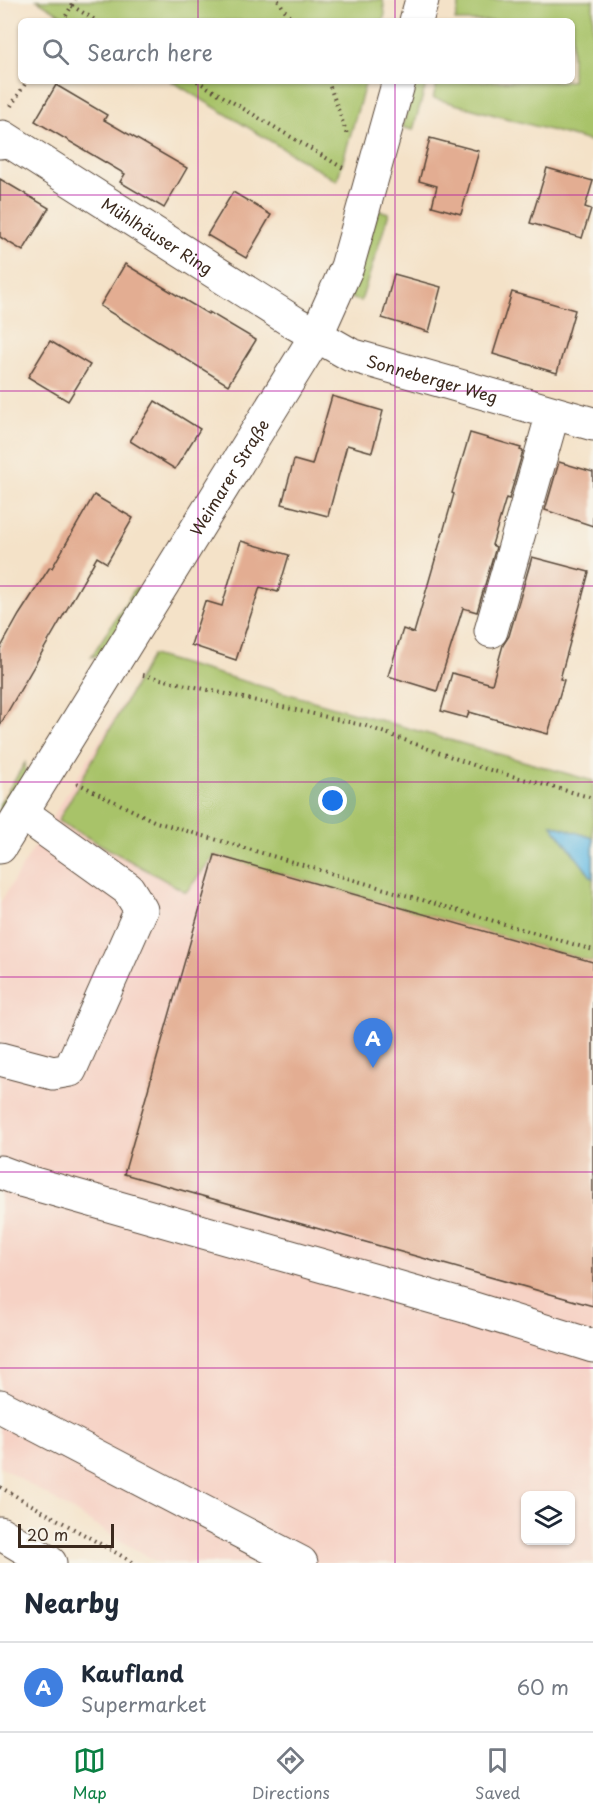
<!DOCTYPE html>
<html lang="en">
<head>
<meta charset="utf-8">
<style>
	:root { --surface:#fff; --page:#f2f2f3; --text:#1f2937; --muted:#747a83; --line:#e0e1e3; --accent:#0b8043 }
	body { margin:0; font-family:"Playpen Sans",sans-serif; background:var(--page); color:var(--text) }
	.controls { position:absolute; right:18px; bottom:18px; display:grid; overflow:hidden; border-radius:9px; box-shadow:0 2px 4px #0004 }
	.controls button { width:54px; height:54px; display:grid; place-items:center; padding:0; border:0; border-bottom:2px solid var(--line); background:var(--surface); color:var(--text); font:30px sans-serif }
	.scale { position:absolute; left:18px; bottom:15px; width:96px; box-sizing:border-box; padding-left:6px; border:3px solid #3b2a1e; border-top:0; font-size:16px; line-height:21px; white-space:nowrap; color:#3b2a1e; -webkit-text-stroke:4px #f7f3e8; paint-order:stroke }
	.you { position:absolute; left:333px; top:801px; width:21px; height:21px; margin:-15px; border:4px solid #fff; border-radius:50%; background:#1a73e8; box-shadow:0 0 0 9px #1a73e833 }
	.badge { display:grid; place-items:center; width:39px; height:39px; border-radius:50%; background:var(--accent); color:#fff; font-size:20px; font-weight:700 }
	.pin { position:absolute; translate:-50% -50px; filter:drop-shadow(0 2px 3px #0008) }
	.pin::after { content:''; position:absolute; top:32px; width:21px; height:18px; background:inherit; clip-path:polygon(0 0,100% 0,50% 100%) }
	.list { margin:0; padding:0; list-style:none }
	h2 { display:flex; justify-content:space-between; align-items:center; height:78px; margin:0; padding:0 24px; font-size:26px }
	h2 small { font-size:20px; font-weight:400; color:var(--muted) }
	.list li { display:grid; grid-template-columns:39px 1fr auto; gap:18px; align-items:center; box-sizing:border-box; height:90px; padding:0 24px; border-top:2px solid var(--line) }
	.list b { display:block; font-size:22px; white-space:nowrap }
	.list p { margin:0; font-size:20px; white-space:nowrap; color:var(--muted) }
	.list em { font-size:20px; font-style:normal; color:var(--muted) }
	.icon { flex:none; width:33px; height:33px; fill:none; stroke:currentColor; stroke-width:2; stroke-linecap:round; stroke-linejoin:round }
	.map { position:relative; flex:none; width:593px; height:1563px; overflow:hidden }
	.search { position:absolute; background:var(--surface); box-shadow:0 2px 4px #0004; left:18px; right:18px; top:18px; height:66px; display:flex; align-items:center; gap:15px; box-sizing:border-box; padding:0 21px; border-radius:9px; color:var(--muted); font-size:22px }
	.sheet { height:168px; background:var(--surface) }
	nav { display:flex; justify-content:space-around; align-items:center; box-sizing:border-box; height:84px; border-top:2px solid var(--line); background:var(--surface); font-size:16px; color:var(--muted) }
	nav a { display:grid; justify-items:center; gap:3px }
	nav .on { color:var(--accent) }
	.map>svg:first-child { display:block }
	.built { fill:#f6d2c5; fill-rule:evenodd }
	.green { fill:#a8c369; stroke:#727644; stroke-width:1.5 }
	.water { fill:#69bde5; stroke:#527482; stroke-width:1.5 }
	.building { fill:#e3ad92 }
	.lines { fill:none; stroke-linecap:round; stroke-linejoin:round }
	.minor-casing { stroke:#574638; stroke-width:35 }
	.major-casing { stroke:#574638; stroke-width:35 }
	.path { stroke:#574638; stroke-width:4; stroke-dasharray:1.5 4.5; stroke-linecap:butt }
	.minor { stroke:#fff; stroke-width:33 }
	.major { stroke:#fff; stroke-width:33 }
	.grid { fill:none; stroke:#b5179e; stroke-width:1.5; stroke-opacity:0.55 }
	.labels { text-anchor:middle; dominant-baseline:central; stroke-width:4.5; stroke-linejoin:round; paint-order:stroke }
	.street-label { font-size:16px; fill:#3b2a1e; stroke:#f7f3e8 }
</style>
</head>
<body>
<div class="map">
<svg width="593" height="1563" viewBox="0 0 593 1563">
	<rect width="100%" height="100%" fill="#f7f3e8"/>
	<filter id="ink" filterUnits="userSpaceOnUse"><feTurbulence type="fractalNoise" baseFrequency=".0167" numOctaves="2"/><feDisplacementMap in="SourceGraphic" scale="12" xChannelSelector="R" yChannelSelector="G"/><feConvolveMatrix kernelMatrix="1 2 1 2 8 2 1 2 1" color-interpolation-filters="sRGB"/></filter>
	<filter id="wash" filterUnits="userSpaceOnUse"><feTurbulence type="fractalNoise" baseFrequency=".008" numOctaves="4" result="noise"/><feDisplacementMap in="SourceGraphic" scale="24" xChannelSelector="R" yChannelSelector="G"/><feGaussianBlur stdDeviation="1.35" result="paint"/><feColorMatrix in="noise" values="0 0 0 0 0 0 0 0 0 0 0 0 0 0 0 0 0 1.4 0 .05"/><feComposite in="paint" operator="in"/></filter>
	<g filter="url(#wash)">
		<rect width="100%" height="100%" fill="#f4e2c8"/>
		<path class="built" d="M152,655l441,126v782h-434l-38,-22 -121,-75v-563zM526,1496h44v44h-44z"/>
		<g class="green">
			<polygon points="37,0 383,0 385,14 383,21 71,21"/>
			<polygon points="460,0 593,0 593,142 433,98 438,81 572,81 572,21 455,21"/>
			<polygon points="171,81 366,81 337,181"/>
			<polygon points="415,81 427,81 413,130 402,127"/>
			<polygon points="378,210 389,213 361,301 350,298"/>
			<polygon points="136,587 144,591 102,654 91,657"/>
			<polygon points="152,655 593,781 593,962 215,855 186,892 58,821"/>
			<polygon points="25,763 26,777 0,819 0,804"/>
		</g>
		<polygon class="water" points="551,824 593,838 593,879"/>
		<g id="blocks">
			<g class="building">
				<polygon points="56,85 107,115 104,120 187,168 164,208 120,182 125,174 35,121"/>
				<polygon points="430,138 479,151 461,214 432,206 437,186 419,181"/>
				<polygon points="547,168 593,181 585,207 591,209 582,238 530,223"/>
				<polygon points="0,179 49,208 23,251 0,237"/>
				<polygon points="233,192 271,215 246,258 207,235"/>
				<polygon points="125,264 208,314 209,312 256,340 228,385 100,306"/>
				<polygon points="394,274 441,287 429,332 382,318"/>
				<polygon points="512,292 575,310 557,373 493,354"/>
				<polygon points="50,341 90,365 68,401 28,377"/>
				<polygon points="332,396 383,411 372,452 347,445 328,516 282,504 294,460 312,465"/>
				<polygon points="155,401 200,429 175,469 130,441"/>
				<polygon points="470,433 521,448 520,450 523,451 509,499 506,498 492,545 496,547 477,612 463,608 437,691 388,676 403,629 414,633 454,494 452,493"/>
				<polygon points="559,462 593,472 593,526 545,510"/>
				<polygon points="94,495 133,518 107,563 97,557 0,725 0,649 19,615 50,567 52,568"/>
				<polygon points="241,541 289,555 278,592 260,587 236,660 191,645 205,601 222,606"/>
				<polygon points="532,557 589,572 560,679 564,680 548,734 469,712 467,718 441,711 452,673 492,684 503,645 509,636"/>
				<polygon points="215,855 593,962 593,1306 124,1174"/>
			</g>
		</g>
	</g>
	<g filter="url(#ink)">
		<use href="#blocks" fill-opacity="0" stroke="#574638" stroke-width="1.5"/>
		<g class="lines">
			<g class="minor-casing">
				<g id="minor">
					<polyline points="416,21 422,0"/>
					<path id="s1" d="M0,142l3,-5 292,186 56,32 242,69"/>
					<polyline points="491,631 553,413"/>
					<path id="s2" d="M0,847l316,-511 31,-69 52,-186"/>
					<polyline points="0,1059 53,1073 70,1070 141,910 128,889 22,813"/>
					<polyline points="0,1172 24,1181 471,1308 593,1346"/>
					<polyline points="0,1406 301,1563"/>
				</g>
			</g>
			<g class="major-casing">
				<polyline id="major" points="0,1533 50,1563"/>
			</g>
			<g class="path">
				<polyline points="278,0 292,21"/>
				<polyline points="72,6 97,21"/>
				<polyline points="63,21 75,0"/>
				<polyline points="197,81 343,168"/>
				<polyline points="328,81 348,137"/>
				<polyline points="11,106 27,81"/>
				<polyline points="143,675 366,726 479,767 593,798"/>
				<polyline points="77,783 156,822 593,950"/>
				<polyline points="0,1487 134,1563"/>
			</g>
			<use href="#minor" class="minor"/>
			<use href="#major" class="major"/>
		</g>
	</g>
	<path class="grid" d="M198,0v21M395,0v21M198,81v1482M395,81v1482M0,195h593M0,391h593M0,586h593M0,782h593M0,977h593M0,1172h593M0,1368h593"/>
	<g class="labels">
		<g class="street-label">
			<text stroke="none"><textPath href="#s1" startOffset="189">Mühlhäuser Ring</textPath></text>
			<text stroke="none"><textPath href="#s1" startOffset="501">Sonneberger Weg</textPath></text>
			<text stroke="none"><textPath href="#s2" startOffset="435">Weimarer Straße</textPath></text>
		</g>
	</g>
</svg>
<div class="controls">
<button><svg class="icon" aria-label="layers" viewBox="0 0 24 24"><path d="M12 4l9 5-9 5-9-5zM3 14l9 5 9-5"/></svg></button>
</div>
<div class="scale">20 m</div>
<div class="you"></div>
<div class="pin badge" style="left:373px;top:1068px;background:#3f7fe0">A</div>
<div class="search"><svg class="icon" aria-label="search" viewBox="0 0 24 24"><circle cx="10" cy="10" r="6"/><path d="M15 15l6 6"/></svg>Search here</div>
</div>
<section class="sheet">
<h2>Nearby<small></small></h2>
<ul class="list">
<li><span class="badge" style="background:#3f7fe0">A</span><div><b>Kaufland</b><p>Supermarket</p></div><em>60 m</em></li>
</ul>
</section>
<nav>
<a class="on"><svg class="icon" aria-label="map" viewBox="0 0 24 24"><path d="M3 6l6-2 6 2 6-2v14l-6 2-6-2-6 2zM9 4v14M15 6v14"/></svg>Map</a>
<a><svg class="icon" aria-label="directions" viewBox="0 0 24 24"><path d="M12 3l9 9-9 9-9-9zM9 14v-3h6M13 9l2 2-2 2"/></svg>Directions</a>
<a><svg class="icon" aria-label="saved" viewBox="0 0 24 24"><path d="M7 4h10v16l-5-4-5 4z"/></svg>Saved</a>
</nav>
</body>
</html>
